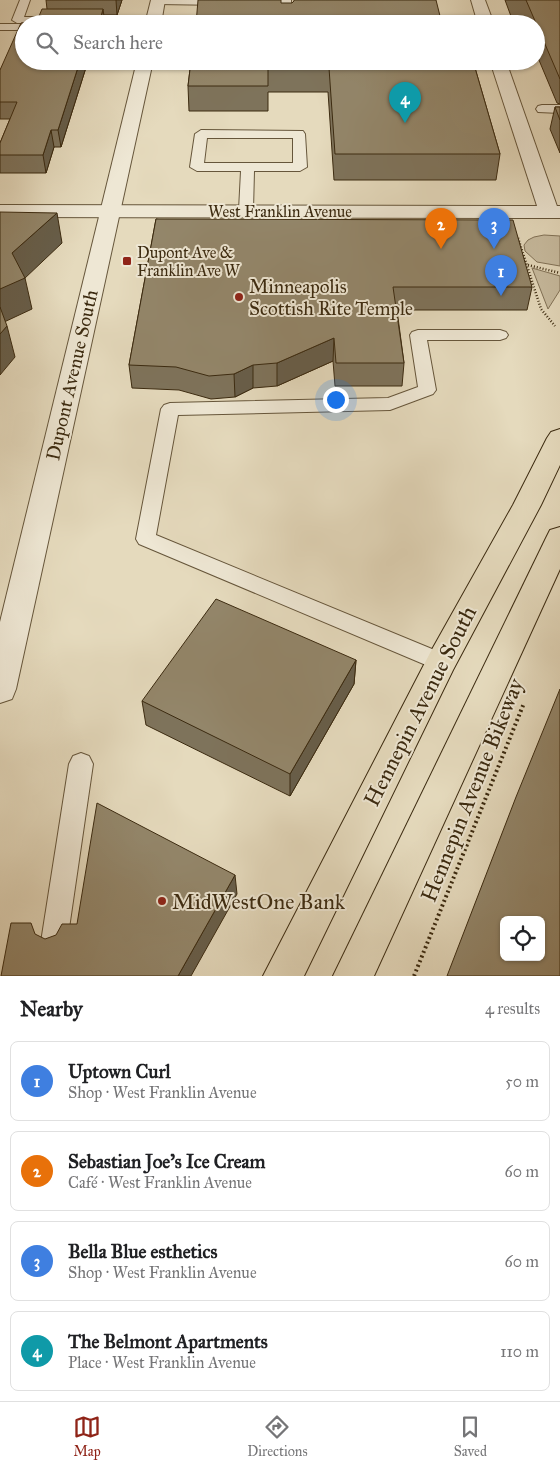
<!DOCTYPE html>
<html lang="en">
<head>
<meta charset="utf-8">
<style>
	:root { --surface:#fff; --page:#f6f6f6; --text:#202124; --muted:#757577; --line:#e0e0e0; --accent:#8f2418 }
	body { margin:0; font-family:"IM FELL Great Primer",serif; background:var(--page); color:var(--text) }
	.controls { position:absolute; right:15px; bottom:15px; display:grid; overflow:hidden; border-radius:8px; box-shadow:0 1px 4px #0004 }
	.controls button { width:45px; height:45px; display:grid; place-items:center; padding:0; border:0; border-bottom:1px solid var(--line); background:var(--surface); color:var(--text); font:25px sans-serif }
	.you { position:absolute; left:335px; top:399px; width:18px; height:18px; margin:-12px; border:4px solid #fff; border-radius:50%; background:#1a73e8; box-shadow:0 0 0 8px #1a73e833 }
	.badge { display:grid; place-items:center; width:32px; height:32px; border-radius:50%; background:var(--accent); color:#fff; font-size:16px; font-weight:700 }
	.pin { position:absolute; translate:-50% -41px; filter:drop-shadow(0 1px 2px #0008) }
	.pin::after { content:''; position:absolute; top:26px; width:18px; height:15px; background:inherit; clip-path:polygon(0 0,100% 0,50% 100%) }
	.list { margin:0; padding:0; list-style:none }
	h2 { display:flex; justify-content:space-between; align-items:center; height:65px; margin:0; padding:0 20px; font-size:21px }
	h2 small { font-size:16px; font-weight:400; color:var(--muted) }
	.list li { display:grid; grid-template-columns:32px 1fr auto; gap:15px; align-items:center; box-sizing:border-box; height:80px; margin:0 10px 10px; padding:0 10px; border:1px solid var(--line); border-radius:8px }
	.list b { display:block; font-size:19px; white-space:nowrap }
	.list p { margin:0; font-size:16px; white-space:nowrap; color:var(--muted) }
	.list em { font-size:16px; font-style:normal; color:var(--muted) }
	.icon { flex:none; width:28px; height:28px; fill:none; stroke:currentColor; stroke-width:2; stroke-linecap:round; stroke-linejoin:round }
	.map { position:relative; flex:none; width:560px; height:976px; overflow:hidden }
	.search { position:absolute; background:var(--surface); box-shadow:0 1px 4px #0004; left:15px; right:15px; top:15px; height:55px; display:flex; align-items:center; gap:12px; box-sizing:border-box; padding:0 18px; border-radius:28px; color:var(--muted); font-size:19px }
	.sheet { height:425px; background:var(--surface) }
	nav { display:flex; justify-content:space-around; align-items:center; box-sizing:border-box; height:70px; border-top:1px solid var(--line); background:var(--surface); font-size:14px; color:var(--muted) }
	nav a { display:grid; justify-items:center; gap:2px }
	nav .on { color:var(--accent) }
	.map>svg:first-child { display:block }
	.green { fill:#c8bca0; stroke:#827358 }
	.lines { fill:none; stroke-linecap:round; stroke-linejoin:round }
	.service-casing { stroke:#66563b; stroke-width:2 }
	.minor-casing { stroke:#66563b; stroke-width:2 }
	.tertiary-casing { stroke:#66563b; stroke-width:2 }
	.primary-casing { stroke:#3b2a10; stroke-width:2 }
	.path-far1 { stroke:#3b2a10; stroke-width:2.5; stroke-dasharray:1 2; stroke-linecap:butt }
	.path { stroke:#3b2a10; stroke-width:4; stroke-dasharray:2 3; stroke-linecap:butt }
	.service { fill:#eee7d4; fill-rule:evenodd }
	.minor { fill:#eee7d4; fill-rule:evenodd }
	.tertiary { fill:#eee7d4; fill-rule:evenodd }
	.primary { fill:#e5dabd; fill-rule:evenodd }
	.wall { fill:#7e735b; stroke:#3b2a10 }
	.shaded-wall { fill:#675e4a; stroke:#3b2a10 }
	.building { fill:#93866a; stroke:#3b2a10; fill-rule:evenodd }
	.poi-dot { fill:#8f2418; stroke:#eee7d4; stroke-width:2 }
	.labels { text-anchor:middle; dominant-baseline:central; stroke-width:4; stroke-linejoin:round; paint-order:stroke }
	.far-street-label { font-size:16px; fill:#3b2a10; stroke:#eee7d4 }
	.far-poi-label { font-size:16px; fill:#3b2a10; stroke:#eee7d4; text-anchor:start }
	.poi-label { font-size:19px; fill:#3b2a10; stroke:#eee7d4; text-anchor:start }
	.street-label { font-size:19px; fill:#3b2a10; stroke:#eee7d4 }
	.near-street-label { font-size:22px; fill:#3b2a10; stroke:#eee7d4 }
	.near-poi-label { font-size:22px; fill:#3b2a10; stroke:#eee7d4; text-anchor:start }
</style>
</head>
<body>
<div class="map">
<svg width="560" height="976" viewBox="0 0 560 976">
	<rect width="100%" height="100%" fill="#e5dabd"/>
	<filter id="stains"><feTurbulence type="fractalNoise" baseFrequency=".004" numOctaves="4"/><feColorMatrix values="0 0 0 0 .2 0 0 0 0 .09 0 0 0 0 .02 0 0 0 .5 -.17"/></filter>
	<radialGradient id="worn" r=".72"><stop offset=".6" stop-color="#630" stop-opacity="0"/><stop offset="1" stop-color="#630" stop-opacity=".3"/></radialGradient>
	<g class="green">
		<polygon points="544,235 560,236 560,266 537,262 525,251 524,245 528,240 534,237"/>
		<polygon points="532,268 560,276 560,290 548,309"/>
	</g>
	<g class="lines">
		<g class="service-casing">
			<g id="service">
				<polygon points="20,0 30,0 24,17 154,17 159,20 154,23 17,23 12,20"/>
				<polygon points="154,0 227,0 228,2 223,5 158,4 154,3"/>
				<polygon points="251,0 291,0 292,24 282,24 282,5 255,5 251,4"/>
				<rect x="0" y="24" width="24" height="6"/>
				<polygon points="542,105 560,105 560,113 538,112 536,109 538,106"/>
				<path d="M201,130l102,1 2,3 2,33 -7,4h-46l-1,39 -7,4 -5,-1 -2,-3 2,-39h-44l-7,-4 5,-33zM207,138h86v25h-89z"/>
				<polygon points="418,330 500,330 506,332 508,335 506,338 500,340 427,340 436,390 433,394 390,410 178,415 156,535 449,656 452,662 449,668 441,671 433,668 139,544 136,539 161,409 164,405 170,403 388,398 418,387 410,335 412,332"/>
				<polygon points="81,753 89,756 93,764 67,942 63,951 54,955 45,951 41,942 69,764 73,756"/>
			</g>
		</g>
		<g class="minor-casing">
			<g id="minor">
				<polygon points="151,0 165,0 161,24 145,24"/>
				<polygon points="471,0 485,0 494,24 478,24"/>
				<polygon points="137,61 153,61 16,689 12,699 0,703 0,622"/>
				<polygon points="490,61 506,61 559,212 556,216 549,218 542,216 539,212"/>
			</g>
		</g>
		<g class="tertiary-casing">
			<polygon id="tertiary" points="0,205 560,206 560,218 0,217"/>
		</g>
		<g class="primary-casing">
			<g id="primary">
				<polygon points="560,429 560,465 541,505 453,670 304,976 263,976 430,653 513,505 547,438 551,432"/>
				<polygon points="560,527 560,569 374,976 333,976 546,538 550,530"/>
			</g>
		</g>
		<g class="path-far1">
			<polyline points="518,238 541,309 555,326"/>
			<polyline points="528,265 560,273"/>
		</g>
		<polyline class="path" points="414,976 524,703"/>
		<use href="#service" class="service"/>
		<use href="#minor" class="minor"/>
		<use href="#tertiary" class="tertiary"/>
		<use href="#primary" class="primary"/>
	</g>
	<g class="wall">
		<polygon points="46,0 122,0 117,15 104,15 24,61 88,61 61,147 54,147 46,173 0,173 0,143 10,119 0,119 0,70 37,21 47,9"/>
		<polygon points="505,0 560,0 560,104 557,103 536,53 536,24 524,24 522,19 512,19"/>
		<polygon points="191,61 473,61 500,154 496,180 334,180 328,92 268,92 268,111 189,111 188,86"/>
		<polygon points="555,107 560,107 560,153 550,129"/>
		<polygon points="156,219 532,287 527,310 397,310 404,363 402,386 335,386 333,361 277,386 253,388 235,397 211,399 179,390 132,388 129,365"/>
		<polygon points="356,660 354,684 290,796 146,725 142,701"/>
	</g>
	<g class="shaded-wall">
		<polygon points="116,0 122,0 117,15"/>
		<polygon points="103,9 105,24 99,24"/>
		<polygon points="80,61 88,61 61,147 58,130"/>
		<polygon points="51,130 54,147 46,173 43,155"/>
		<polygon points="57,213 62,243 24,279 25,278 32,309 2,323 0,316 0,289 12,253"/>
		<polygon points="7,326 15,357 0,375 0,334"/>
		<polygon points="334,338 333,361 277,386 277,363"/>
		<polygon points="253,365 253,388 235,397 234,374"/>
		<polygon points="356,660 354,684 290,796 290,774"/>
		<polygon points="235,875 237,894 191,976 178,976"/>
	</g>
	<g class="building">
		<polygon points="198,0 281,0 281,3 292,3 294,1 294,0 436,0 442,24 196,24"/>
		<polygon points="526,0 560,0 560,79"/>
		<polygon points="42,9 103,9 99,24 24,24 24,61 80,61 58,130 51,130 43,155 0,155 0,143 17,102 0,102 0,70 21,23 37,21"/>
		<polygon points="191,61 473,61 500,154 335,154 329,68 268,68 268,86 188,86"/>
		<polygon points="555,107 560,107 560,120"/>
		<polygon points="0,212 57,213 12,253 25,278 0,289"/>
		<polygon points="156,219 513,220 532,287 393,287 404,363 336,363 334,338 277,363 253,365 234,374 209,376 176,367 129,365"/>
		<polygon points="0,307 7,326 0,334"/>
		<polygon points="216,599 356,660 290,774 142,701"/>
		<path d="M560,689v287h-113l69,-179zM504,920h37v37h-37z"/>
		<polygon points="97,803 235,875 178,976 1,976 11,923 31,923 35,934 45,939 56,935 62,924 77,924"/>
	</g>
	<g class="poi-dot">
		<rect x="122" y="256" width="10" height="10" rx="2.5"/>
		<circle cx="239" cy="297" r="5"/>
		<circle cx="162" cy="901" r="5"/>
	</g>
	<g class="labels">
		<g class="far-street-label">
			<text x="280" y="211">West Franklin Avenue</text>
		</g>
		<g class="far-poi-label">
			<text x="137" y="252">Dupont Ave &amp;<tspan x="137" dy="18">Franklin Ave W</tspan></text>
		</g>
		<g class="poi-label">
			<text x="249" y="286">Minneapolis<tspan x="249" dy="22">Scottish Rite Temple</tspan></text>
		</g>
		<g class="street-label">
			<text transform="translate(72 375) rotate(-77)">Dupont Avenue South</text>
		</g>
		<g class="near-street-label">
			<text transform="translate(420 706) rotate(-63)">Hennepin Avenue South</text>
			<text transform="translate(472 790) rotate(-68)">Hennepin Avenue Bikeway</text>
		</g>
		<g class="near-poi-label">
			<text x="172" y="901">MidWestOne Bank</text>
		</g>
	</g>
	<rect width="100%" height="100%" filter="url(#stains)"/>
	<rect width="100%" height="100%" fill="url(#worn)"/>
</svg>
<div class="controls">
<button><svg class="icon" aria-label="locate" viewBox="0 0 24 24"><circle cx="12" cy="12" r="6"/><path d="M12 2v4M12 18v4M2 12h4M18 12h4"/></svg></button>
</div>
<div class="you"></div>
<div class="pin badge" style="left:501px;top:296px;background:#3f7fe0">1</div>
<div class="pin badge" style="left:441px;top:249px;background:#e8710a">2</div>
<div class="pin badge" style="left:494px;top:249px;background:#3f7fe0">3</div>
<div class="pin badge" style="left:405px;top:123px;background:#0f9aa8">4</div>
<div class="search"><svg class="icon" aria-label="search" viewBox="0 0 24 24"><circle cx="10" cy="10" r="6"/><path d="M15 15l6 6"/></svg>Search here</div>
</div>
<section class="sheet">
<h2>Nearby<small>4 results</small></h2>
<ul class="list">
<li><span class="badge" style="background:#3f7fe0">1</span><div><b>Uptown Curl</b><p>Shop · West Franklin Avenue</p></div><em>50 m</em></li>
<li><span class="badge" style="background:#e8710a">2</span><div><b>Sebastian Joe's Ice Cream</b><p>Café · West Franklin Avenue</p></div><em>60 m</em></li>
<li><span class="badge" style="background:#3f7fe0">3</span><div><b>Bella Blue esthetics</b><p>Shop · West Franklin Avenue</p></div><em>60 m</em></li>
<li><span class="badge" style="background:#0f9aa8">4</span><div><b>The Belmont Apartments</b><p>Place · West Franklin Avenue</p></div><em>110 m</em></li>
</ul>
</section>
<nav>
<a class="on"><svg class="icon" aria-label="map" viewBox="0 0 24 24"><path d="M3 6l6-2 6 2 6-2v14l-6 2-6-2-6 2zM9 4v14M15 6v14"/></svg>Map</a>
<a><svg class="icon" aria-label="directions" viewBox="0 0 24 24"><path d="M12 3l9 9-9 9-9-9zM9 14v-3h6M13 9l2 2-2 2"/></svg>Directions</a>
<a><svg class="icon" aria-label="saved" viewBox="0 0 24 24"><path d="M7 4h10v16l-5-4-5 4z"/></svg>Saved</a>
</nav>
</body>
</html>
